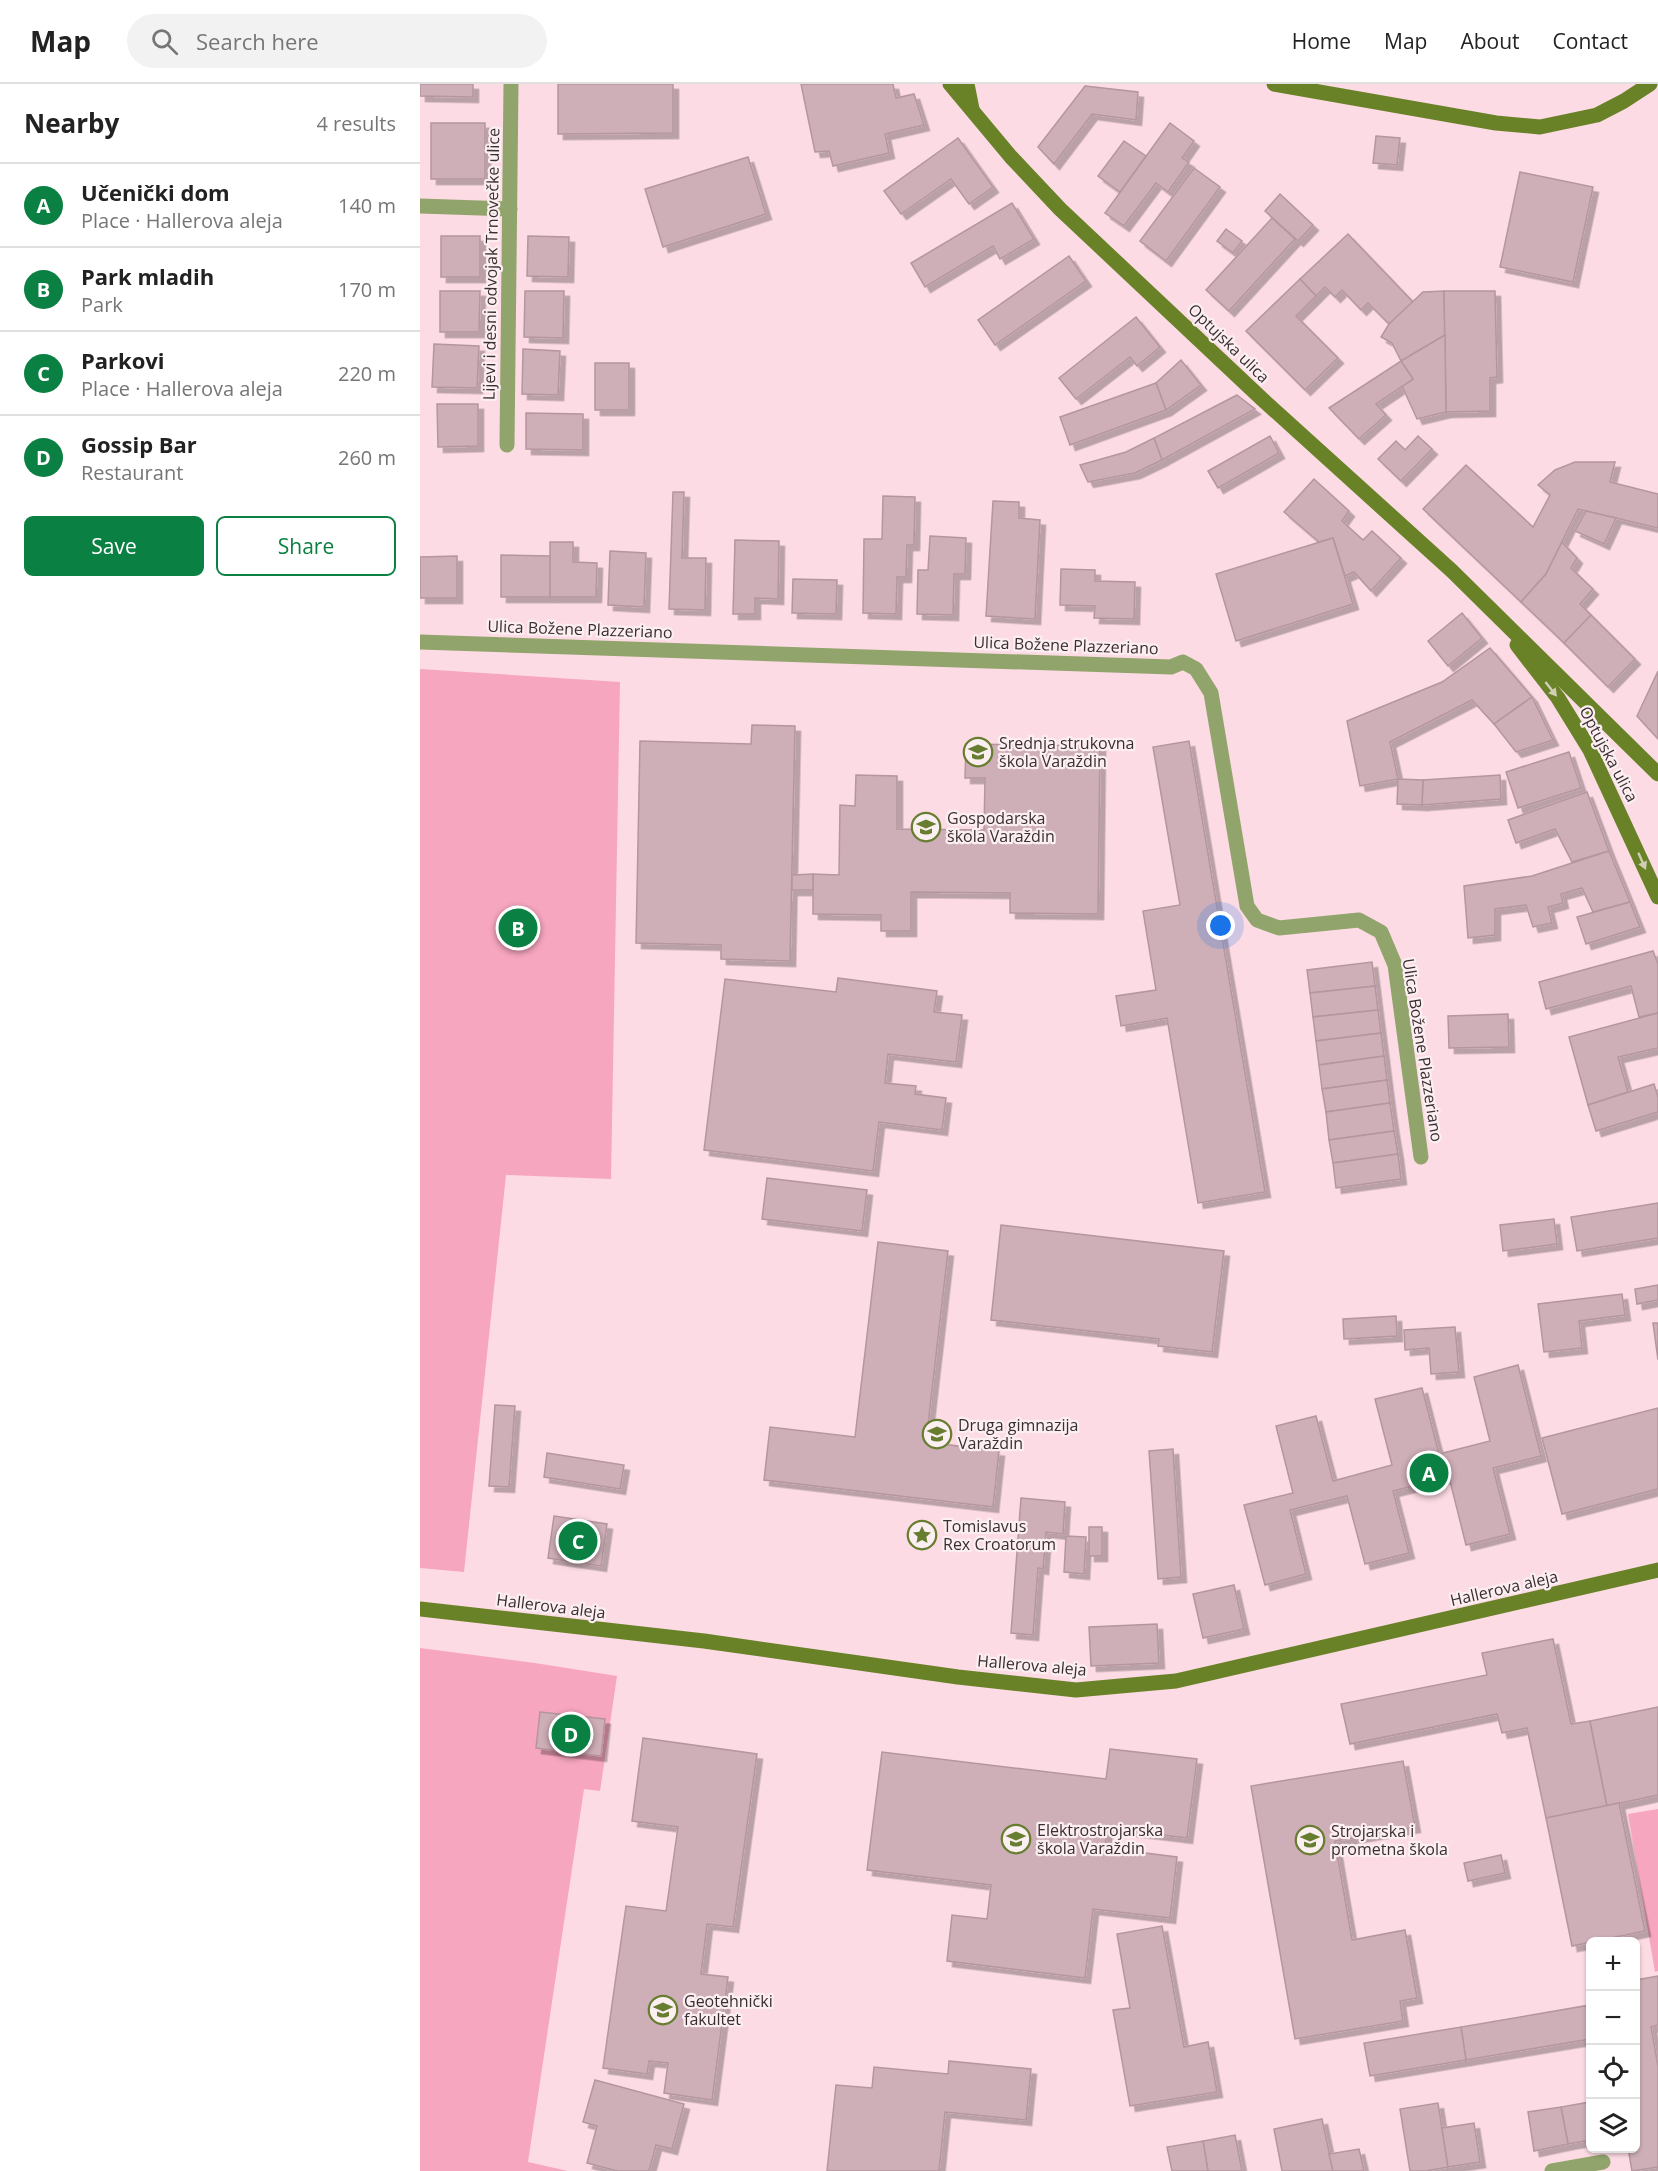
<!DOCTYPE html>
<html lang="en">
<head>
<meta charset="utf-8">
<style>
	:root { --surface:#fff; --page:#f2f2f2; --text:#222; --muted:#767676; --line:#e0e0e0; --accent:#0b8043 }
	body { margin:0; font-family:"Open Sans",sans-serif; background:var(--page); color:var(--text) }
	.controls { position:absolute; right:18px; bottom:18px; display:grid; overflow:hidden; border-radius:9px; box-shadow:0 2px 4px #0004 }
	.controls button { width:54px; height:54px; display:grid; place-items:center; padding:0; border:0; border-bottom:2px solid var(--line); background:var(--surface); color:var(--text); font:30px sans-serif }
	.you { position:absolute; left:801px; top:842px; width:21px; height:21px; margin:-15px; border:4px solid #fff; border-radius:50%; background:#1a73e8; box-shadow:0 0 0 9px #1a73e833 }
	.badge { display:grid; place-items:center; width:39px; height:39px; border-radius:50%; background:var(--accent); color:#fff; font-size:20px; font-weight:700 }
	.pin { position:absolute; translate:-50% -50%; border:3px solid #fff; box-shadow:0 2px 6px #0006 }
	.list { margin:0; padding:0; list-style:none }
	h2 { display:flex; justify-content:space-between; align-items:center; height:78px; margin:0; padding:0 24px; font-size:26px }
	h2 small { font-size:20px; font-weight:400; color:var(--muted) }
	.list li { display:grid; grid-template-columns:39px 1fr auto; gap:18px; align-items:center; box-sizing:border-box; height:84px; padding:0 24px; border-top:2px solid var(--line) }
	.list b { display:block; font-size:22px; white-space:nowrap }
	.list p { margin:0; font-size:20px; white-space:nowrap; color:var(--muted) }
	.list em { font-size:20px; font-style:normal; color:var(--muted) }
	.actions { display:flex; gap:12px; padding:18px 24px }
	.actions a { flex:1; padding:14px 0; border:2px solid var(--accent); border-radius:9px; text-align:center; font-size:21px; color:var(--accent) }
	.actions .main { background:var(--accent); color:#fff }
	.icon { flex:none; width:33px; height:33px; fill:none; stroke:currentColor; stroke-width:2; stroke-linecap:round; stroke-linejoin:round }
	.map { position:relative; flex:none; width:1238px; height:2087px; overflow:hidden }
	header { display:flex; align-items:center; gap:36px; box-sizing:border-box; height:84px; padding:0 30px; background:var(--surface); border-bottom:2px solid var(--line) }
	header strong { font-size:28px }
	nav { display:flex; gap:33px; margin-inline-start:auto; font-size:21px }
	.search { width:420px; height:54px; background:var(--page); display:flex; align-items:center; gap:15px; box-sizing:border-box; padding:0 21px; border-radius:33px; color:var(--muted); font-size:22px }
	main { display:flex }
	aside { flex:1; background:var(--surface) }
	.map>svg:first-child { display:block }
	.green { fill:#f6a6be }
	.building { fill:#ceaeb7; stroke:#b5969e; stroke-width:1.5; filter:url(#shadow) }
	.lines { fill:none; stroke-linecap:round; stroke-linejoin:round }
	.minor { stroke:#91a46c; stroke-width:15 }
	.secondary { stroke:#698227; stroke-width:15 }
	.oneway { fill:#d0ceb5 }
	.labels { text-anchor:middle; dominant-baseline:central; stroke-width:4.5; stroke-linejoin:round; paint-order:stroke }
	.street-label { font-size:16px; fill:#3b2e31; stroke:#fceff2 }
	.poi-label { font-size:16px; fill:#3b2e31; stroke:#fceff2; text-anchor:start }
</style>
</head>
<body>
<header>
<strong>Map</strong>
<div class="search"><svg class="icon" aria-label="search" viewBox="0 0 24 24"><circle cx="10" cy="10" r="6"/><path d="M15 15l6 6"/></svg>Search here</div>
<nav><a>Home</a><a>Map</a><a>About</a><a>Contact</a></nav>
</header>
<main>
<aside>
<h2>Nearby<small>4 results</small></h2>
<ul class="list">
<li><span class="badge">A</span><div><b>Učenički dom</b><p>Place · Hallerova aleja</p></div><em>140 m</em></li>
<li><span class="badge">B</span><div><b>Park mladih</b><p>Park</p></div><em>170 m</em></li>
<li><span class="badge">C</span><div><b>Parkovi</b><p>Place · Hallerova aleja</p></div><em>220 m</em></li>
<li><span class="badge">D</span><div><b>Gossip Bar</b><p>Restaurant</p></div><em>260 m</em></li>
</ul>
<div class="actions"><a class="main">Save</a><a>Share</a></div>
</aside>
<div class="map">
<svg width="1238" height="2087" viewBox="0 0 1238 2087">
	<defs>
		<filter id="shadow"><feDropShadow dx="5.5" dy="5.5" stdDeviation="0" flood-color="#0004"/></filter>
	</defs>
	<rect width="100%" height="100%" fill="#fddbe4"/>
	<g class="green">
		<polygon points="0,585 200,598 191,1095 86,1091 44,1488 0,1484"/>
		<polygon points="0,1564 115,1579 197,1592 180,1707 164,1705 108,2078 148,2087 0,2087"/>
		<polygon points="1238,1725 1238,1887 1235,1888 1208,1730"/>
	</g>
	<g class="building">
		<polygon points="0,0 53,0 53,13 0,12"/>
		<polygon points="138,0 253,0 253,49 138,50"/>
		<polygon points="381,0 473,0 476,14 494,10 504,41 465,50 469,69 413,82 409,67 395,68"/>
		<polygon points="665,2 718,8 716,36 672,30 634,80 618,63"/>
		<rect x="11" y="39" width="54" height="56"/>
		<polygon points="750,39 774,57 762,74 769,78 748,108 736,99 704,142 685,129"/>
		<polygon points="956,52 980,54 977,81 953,79"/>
		<polygon points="538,54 573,103 549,120 531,95 481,130 464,107"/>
		<polygon points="704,57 726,72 700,108 678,92"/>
		<polygon points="328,73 346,130 243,163 225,105"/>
		<polygon points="774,84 800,103 746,177 720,157"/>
		<polygon points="1100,88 1173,103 1153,198 1080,183"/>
		<polygon points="860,110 893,141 878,157 845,127"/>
		<polygon points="592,119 614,155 580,175 573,162 505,203 491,179"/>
		<polygon points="852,134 875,155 809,227 786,206"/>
		<polygon points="806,145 822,157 813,169 797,157"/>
		<polygon points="928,150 993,218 969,240 948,219 941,226 922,206 915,213 905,203 896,212 880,195"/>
		<rect x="21" y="152" width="39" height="41"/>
		<polygon points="108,152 149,153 148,193 107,192"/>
		<polygon points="649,172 666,197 575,261 558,236"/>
		<polygon points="880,195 896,212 876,232 918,274 885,306 826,247"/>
		<polygon points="20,207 60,207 59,248 20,248"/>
		<polygon points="105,207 144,207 143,254 104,253"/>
		<polygon points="1024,207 1025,251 981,277 972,259 961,253 969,240 1003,208"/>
		<polygon points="1024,207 1075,207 1077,293 1070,294 1070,327 1026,328"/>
		<polygon points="716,233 740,263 717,282 710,273 656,315 639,294"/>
		<polygon points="1025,251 1026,328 997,335 982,302 993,295 981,277"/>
		<polygon points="14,260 59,262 57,304 12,303"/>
		<polygon points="103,265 140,267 138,311 102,310"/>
		<polygon points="761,276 781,301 746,326 736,299"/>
		<polygon points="981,277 993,295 956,320 966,331 939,355 909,324"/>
		<rect x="175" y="279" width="34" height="47"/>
		<polygon points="736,299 746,326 650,361 640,333"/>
		<polygon points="817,311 835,325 742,376 734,354"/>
		<polygon points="17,320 58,320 58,362 18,363"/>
		<polygon points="106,329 163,330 163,366 106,365"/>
		<polygon points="850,352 859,369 798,404 788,387"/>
		<polygon points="998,352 1012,365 981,397 958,375 976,357 985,366"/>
		<polygon points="734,354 742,376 715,389 668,398 660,381 706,368"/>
		<polygon points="1155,378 1195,378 1190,398 1238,410 1238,444 1158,425 1126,490 1101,518 1003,425 1046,381 1113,443 1130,411 1118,401 1135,386"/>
		<polygon points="894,395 929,427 922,437 943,456 952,447 981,474 951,507 934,488 925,492 913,454 899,458 864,428"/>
		<polygon points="253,408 264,408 262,474 286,474 285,526 249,525"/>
		<polygon points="463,412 495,413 494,461 487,461 486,493 477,493 476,530 443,529 444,455 462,455"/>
		<polygon points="573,417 599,418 599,434 620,436 615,535 566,532"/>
		<polygon points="1166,427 1196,434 1184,460 1155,447"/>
		<polygon points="510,452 546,454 545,490 534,490 533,531 497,530 498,486 508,486"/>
		<polygon points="913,454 933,520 816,557 796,490"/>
		<polygon points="315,456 359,457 358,515 335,514 335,530 313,530"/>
		<polygon points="130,458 153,458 153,478 177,479 176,513 130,513"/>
		<polygon points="1142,458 1157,474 1151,484 1173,505 1160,520 1171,531 1144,559 1101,518 1126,490"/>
		<polygon points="190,467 226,469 224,523 188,521"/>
		<polygon points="81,471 130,472 130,513 81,513"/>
		<polygon points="37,472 37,514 0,514 0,473"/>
		<polygon points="641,485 675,486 675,497 715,498 714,535 674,534 675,522 640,521"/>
		<polygon points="373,495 417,496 416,530 372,529"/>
		<polygon points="1042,529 1062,554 1028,582 1008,557"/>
		<polygon points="1171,531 1215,575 1188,603 1144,559"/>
		<polygon points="1070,564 1112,613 1074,640 1052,616 970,658 978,695 940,702 927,637 1022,598"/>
		<polygon points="1238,587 1238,655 1217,632"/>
		<polygon points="1112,613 1133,656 1096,668 1074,640"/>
		<polygon points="332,641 375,642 370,877 301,875 301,861 216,859 220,657 331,660"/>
		<polygon points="769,657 845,1108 778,1119 747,934 701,942 696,912 736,906 723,827 760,821 733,663"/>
		<polygon points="546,660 680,662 678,830 590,829 590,809 491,808 491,847 461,847 461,831 393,830 393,790 419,791 420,721 435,722 436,691 477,692 477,745 564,746 565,694 545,694"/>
		<polygon points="1149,668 1161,704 1098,724 1086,688"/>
		<polygon points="1080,691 1081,715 1002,721 1003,696"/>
		<polygon points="978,695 1003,696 1002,721 977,720"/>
		<polygon points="1167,708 1189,767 1152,778 1135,745 1096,759 1088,736"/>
		<polygon points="1189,767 1210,818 1173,828 1162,804 1141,810 1143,819 1128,823 1132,839 1113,843 1106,821 1075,825 1075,851 1048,854 1044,802 1112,792"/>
		<polygon points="393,790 393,806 372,806 372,791"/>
		<polygon points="1210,818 1220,843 1166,860 1157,833"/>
		<polygon points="1233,867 1238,880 1238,929 1219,933 1211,902 1126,925 1119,898"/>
		<polygon points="952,878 955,902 890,909 887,886"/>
		<polygon points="418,894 517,907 514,928 542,931 536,978 468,970 465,999 496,1002 495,1010 526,1014 522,1046 459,1038 453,1087 284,1066 305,895 416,908"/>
		<polygon points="955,902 958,926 893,933 890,909"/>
		<polygon points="958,926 961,949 896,957 893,933"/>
		<polygon points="1238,929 1238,964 1198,973 1208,1008 1168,1021 1149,953"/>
		<polygon points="1088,930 1089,963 1029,964 1028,932"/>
		<polygon points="961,949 964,972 899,981 896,957"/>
		<polygon points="964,972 967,996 902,1005 899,981"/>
		<polygon points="967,996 970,1019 906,1028 902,1005"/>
		<polygon points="1234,1000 1238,1013 1238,1028 1176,1047 1168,1021"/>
		<polygon points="970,1019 974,1047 909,1056 906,1028"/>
		<polygon points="974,1047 978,1070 913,1079 909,1056"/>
		<polygon points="978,1070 981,1095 916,1104 913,1079"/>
		<polygon points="347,1094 447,1106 442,1147 342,1135"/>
		<polygon points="1238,1119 1238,1154 1157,1167 1151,1133"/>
		<polygon points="1134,1135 1137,1160 1083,1167 1080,1141"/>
		<polygon points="581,1141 804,1167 792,1268 738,1262 739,1255 571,1236"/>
		<polygon points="458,1158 528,1167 506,1358 579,1367 573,1423 344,1396 350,1343 435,1353"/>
		<polygon points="1238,1201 1238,1216 1217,1220 1215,1205"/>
		<polygon points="1202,1210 1205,1231 1159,1237 1162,1264 1124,1268 1118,1220"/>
		<polygon points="976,1232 977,1252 924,1255 923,1235"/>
		<polygon points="1233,1239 1238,1239 1238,1276"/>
		<polygon points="1035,1243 1039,1288 1011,1290 1009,1264 985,1266 984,1246"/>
		<polygon points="1098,1281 1121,1372 1073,1384 1090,1450 1046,1461 1029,1393 973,1407 989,1469 945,1480 927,1412 870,1426 886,1490 845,1501 824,1421 873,1409 856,1342 896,1332 913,1397 972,1381 955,1315 1002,1304 1019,1370 1070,1357 1054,1293"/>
		<polygon points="75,1321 95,1322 89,1403 69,1402"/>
		<polygon points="1238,1324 1238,1405 1142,1430 1122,1354"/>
		<polygon points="753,1365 761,1493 738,1495 729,1367"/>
		<polygon points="127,1369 204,1381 200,1405 124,1393"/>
		<polygon points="601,1414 645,1418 643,1450 626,1448 623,1485 618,1484 613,1551 591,1549"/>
		<polygon points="134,1432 187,1440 181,1482 128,1474"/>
		<rect x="669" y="1443" width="13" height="29"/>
		<polygon points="646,1452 666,1453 664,1490 644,1488"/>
		<polygon points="814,1501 824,1545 783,1554 773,1510"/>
		<polygon points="737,1540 739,1579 671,1582 669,1543"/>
		<polygon points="1133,1555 1151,1640 1170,1637 1187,1722 1126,1734 1107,1644 1082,1649 1077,1630 930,1660 921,1620 1067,1591 1062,1569"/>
		<polygon points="1238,1623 1238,1711 1187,1722 1170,1637"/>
		<polygon points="120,1628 185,1635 181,1672 116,1664"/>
		<polygon points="223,1654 337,1670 313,1843 287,1840 281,1890 308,1893 292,2016 244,2009 248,1979 229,1977 227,1990 183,1984 206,1822 246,1827 258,1743 212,1737"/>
		<polygon points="690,1665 777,1675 767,1754 687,1744 685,1764 757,1773 750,1834 673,1825 665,1894 527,1877 532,1831 567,1835 571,1801 447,1786 462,1668 686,1695"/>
		<polygon points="983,1677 995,1743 915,1757 932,1856 985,1846 997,1914 980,1917 983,1937 875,1955 831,1702"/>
		<polygon points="1199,1719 1225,1847 1152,1862 1126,1734"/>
		<polygon points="1081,1771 1085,1789 1048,1797 1044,1779"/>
		<polygon points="742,1842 764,1963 788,1958 797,2008 710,2022 693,1926 710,1924 697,1850"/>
		<polygon points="1238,1892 1238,1941 1231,1943 1238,1982 1238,2083 1212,2087 1208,2064 1216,2064 1216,1896"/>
		<polygon points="1170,1921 1170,1955 1046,1976 1041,1943"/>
		<polygon points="1041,1943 1046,1976 950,1992 944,1959"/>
		<polygon points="529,1977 611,1985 606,2036 525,2028 519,2087 407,2087 416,2001 452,2004 454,1983 528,1990"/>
		<polygon points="175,1996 264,2020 252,2065 236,2061 229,2087 197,2087 167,2079 177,2042 163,2038"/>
		<polygon points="1170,2018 1170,2056 1148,2060 1141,2023"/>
		<polygon points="1018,2019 1028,2083 1006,2087 990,2087 980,2025"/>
		<polygon points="1141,2023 1148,2060 1114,2067 1108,2028"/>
		<polygon points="902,2035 913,2087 862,2087 854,2045"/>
		<polygon points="1054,2039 1060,2078 1028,2083 1022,2044"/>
		<polygon points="815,2051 822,2087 788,2087 783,2057"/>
		<polygon points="783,2057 788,2087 752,2087 747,2063"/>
		<polygon points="939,2065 944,2087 913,2087 909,2070"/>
	</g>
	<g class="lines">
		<g class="minor">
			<polyline points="0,122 90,125"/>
			<polyline points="87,361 91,0"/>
			<polyline points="0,558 751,583 763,578 776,585 791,609 827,822 837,836 859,844 939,836 961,848 975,881 1001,1073"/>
			<polyline points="1132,2087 1183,2078"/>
		</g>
		<g class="secondary">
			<polyline points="530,0 591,73 640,125 842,315 1032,487 1238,690"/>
			<polyline points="547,0 552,25"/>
			<polyline points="854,0 1076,39 1120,43 1177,31 1204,17 1230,0"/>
			<polyline points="1097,561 1138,614 1170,666 1238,813"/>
			<polyline points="0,1525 284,1557 538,1593 656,1606 756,1597 1238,1486"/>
		</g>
	</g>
	<defs><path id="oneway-solid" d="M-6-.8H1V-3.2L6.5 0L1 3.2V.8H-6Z" transform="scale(1.5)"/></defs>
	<g class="oneway">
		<use href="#oneway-solid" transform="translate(1131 605) rotate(52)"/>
		<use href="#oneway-solid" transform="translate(1222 777) rotate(66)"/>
	</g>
	<defs>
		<g id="school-ring" transform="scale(1.5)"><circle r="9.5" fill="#fceff2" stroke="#677e30" stroke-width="1.5"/><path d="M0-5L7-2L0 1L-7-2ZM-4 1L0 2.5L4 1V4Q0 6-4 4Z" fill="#677e30"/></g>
		<g id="sight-ring" transform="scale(1.5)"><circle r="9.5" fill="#fceff2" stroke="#677e30" stroke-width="1.5"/><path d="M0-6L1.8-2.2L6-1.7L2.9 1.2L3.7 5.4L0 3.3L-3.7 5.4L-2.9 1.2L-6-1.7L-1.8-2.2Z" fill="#677e30"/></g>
		<g id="university-ring" transform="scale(1.5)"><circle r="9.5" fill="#fceff2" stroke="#677e30" stroke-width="1.5"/><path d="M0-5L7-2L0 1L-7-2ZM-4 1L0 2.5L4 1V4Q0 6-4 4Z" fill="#677e30"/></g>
	</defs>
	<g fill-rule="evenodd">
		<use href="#school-ring" x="558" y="668"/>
		<use href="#school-ring" x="506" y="743"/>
		<use href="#school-ring" x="517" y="1350"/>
		<use href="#sight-ring" x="502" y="1451"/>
		<use href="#school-ring" x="596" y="1755"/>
		<use href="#school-ring" x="890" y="1756"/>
		<use href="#university-ring" x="243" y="1926"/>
	</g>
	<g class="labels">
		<g class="street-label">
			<text transform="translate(71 180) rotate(-89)">Lijevi i desni odvojak Trnovečke ulice</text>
			<text transform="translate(809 259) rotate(44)">Optujska ulica</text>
			<text transform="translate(160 545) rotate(2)">Ulica Božene Plazzeriano</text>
			<text transform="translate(646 561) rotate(2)">Ulica Božene Plazzeriano</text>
			<text transform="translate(1189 670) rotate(62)">Optujska ulica</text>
			<text transform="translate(1003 966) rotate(81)">Ulica Božene Plazzeriano</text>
			<text transform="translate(1084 1504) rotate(-13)">Hallerova aleja</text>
			<text transform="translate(131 1522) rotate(7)">Hallerova aleja</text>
			<text transform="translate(612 1581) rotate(5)">Hallerova aleja</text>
		</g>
		<g class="poi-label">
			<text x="579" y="659">Srednja strukovna<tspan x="579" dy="18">škola Varaždin</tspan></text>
			<text x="527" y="734">Gospodarska<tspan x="527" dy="18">škola Varaždin</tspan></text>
			<text x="538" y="1341">Druga gimnazija<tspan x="538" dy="18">Varaždin</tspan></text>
			<text x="523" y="1442">Tomislavus<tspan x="523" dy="18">Rex Croatorum</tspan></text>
			<text x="617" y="1746">Elektrostrojarska<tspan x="617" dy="18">škola Varaždin</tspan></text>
			<text x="911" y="1747">Strojarska i<tspan x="911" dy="18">prometna škola</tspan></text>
			<text x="264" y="1917">Geotehnički<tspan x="264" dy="18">fakultet</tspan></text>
		</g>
	</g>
</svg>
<div class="controls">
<button>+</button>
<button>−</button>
<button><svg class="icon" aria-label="locate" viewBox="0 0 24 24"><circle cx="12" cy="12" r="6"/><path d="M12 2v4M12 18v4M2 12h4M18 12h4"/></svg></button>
<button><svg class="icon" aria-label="layers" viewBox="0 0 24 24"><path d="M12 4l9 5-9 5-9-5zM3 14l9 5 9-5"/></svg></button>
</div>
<div class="you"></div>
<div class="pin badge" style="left:1009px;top:1389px">A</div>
<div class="pin badge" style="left:98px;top:844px">B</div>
<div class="pin badge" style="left:158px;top:1457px">C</div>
<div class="pin badge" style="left:151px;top:1650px">D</div>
</div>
</main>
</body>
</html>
